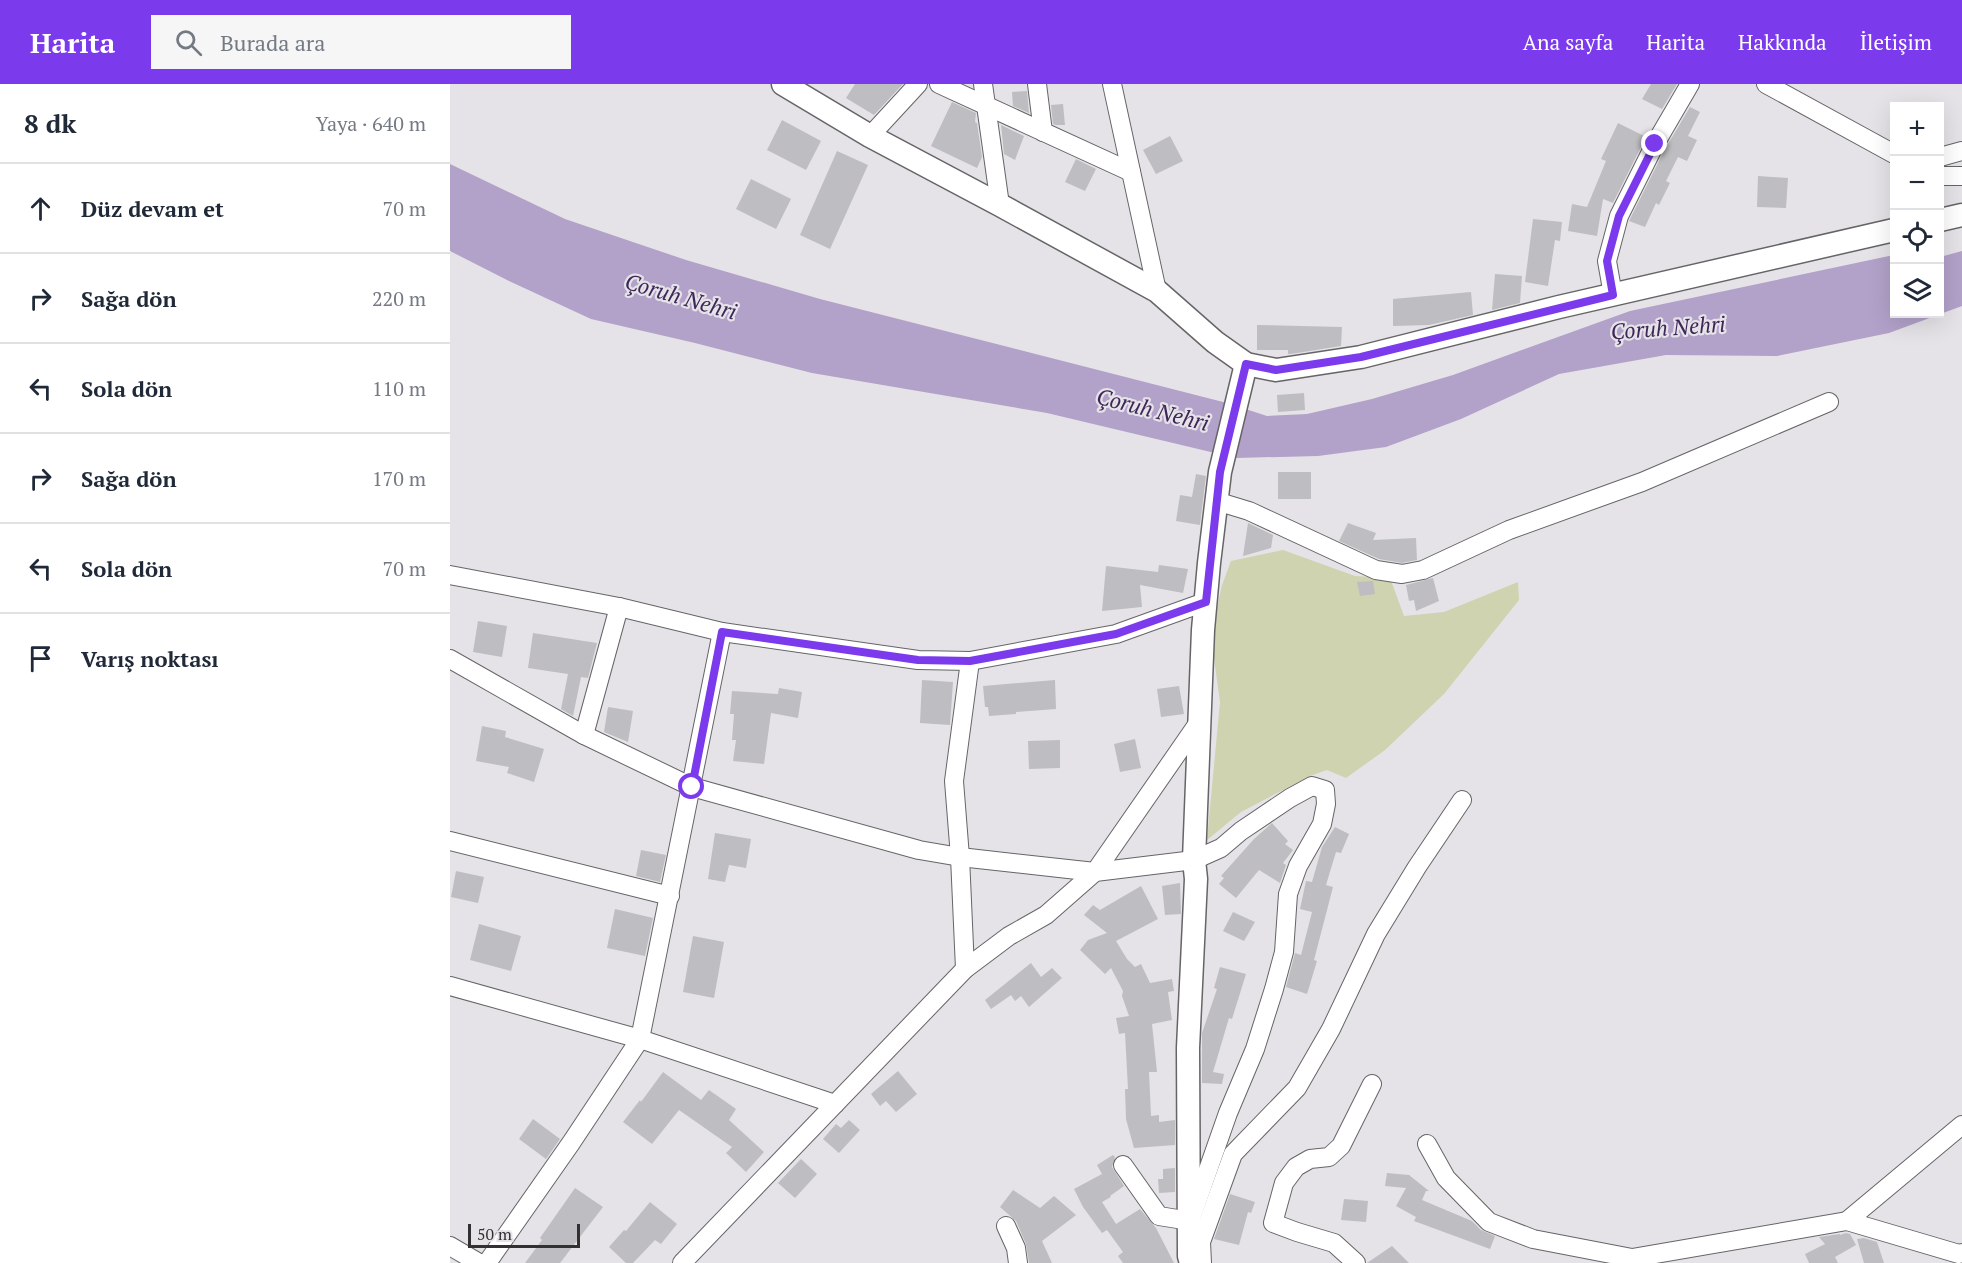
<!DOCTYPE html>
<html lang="tr">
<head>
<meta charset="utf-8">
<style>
	:root { --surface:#fff; --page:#f6f6f7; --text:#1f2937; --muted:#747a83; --line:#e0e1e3; --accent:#7c3aed }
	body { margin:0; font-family:"PT Serif",serif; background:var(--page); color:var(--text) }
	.controls { position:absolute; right:18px; top:18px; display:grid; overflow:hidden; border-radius:0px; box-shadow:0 6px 24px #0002 }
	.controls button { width:54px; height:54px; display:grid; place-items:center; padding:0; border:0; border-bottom:2px solid var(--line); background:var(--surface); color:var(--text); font:30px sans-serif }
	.scale { position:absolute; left:18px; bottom:15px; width:112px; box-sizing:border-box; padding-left:6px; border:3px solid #323132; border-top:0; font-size:16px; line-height:21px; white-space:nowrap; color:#323132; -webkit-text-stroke:4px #e5e3e7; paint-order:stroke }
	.stop { position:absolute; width:18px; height:18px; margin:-14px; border:4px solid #7c3aed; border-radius:50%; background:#fff }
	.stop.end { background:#7c3aed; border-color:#fff; box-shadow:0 2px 6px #0008 }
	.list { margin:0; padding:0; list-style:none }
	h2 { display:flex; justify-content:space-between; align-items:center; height:78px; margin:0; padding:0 24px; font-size:26px }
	h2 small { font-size:20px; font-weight:400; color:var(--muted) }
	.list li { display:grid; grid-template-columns:39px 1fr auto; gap:18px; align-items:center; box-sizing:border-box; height:90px; padding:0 24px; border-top:2px solid var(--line) }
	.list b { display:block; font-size:22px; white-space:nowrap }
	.list em { font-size:20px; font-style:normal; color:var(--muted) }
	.icon { flex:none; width:33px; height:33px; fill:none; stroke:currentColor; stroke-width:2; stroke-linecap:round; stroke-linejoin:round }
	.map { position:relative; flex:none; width:1512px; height:1179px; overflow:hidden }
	header { display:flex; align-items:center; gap:36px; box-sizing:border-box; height:84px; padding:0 30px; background:var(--accent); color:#fff }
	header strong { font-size:28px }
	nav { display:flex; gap:33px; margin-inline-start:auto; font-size:21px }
	.search { width:420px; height:54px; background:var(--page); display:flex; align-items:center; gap:15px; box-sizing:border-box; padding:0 21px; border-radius:0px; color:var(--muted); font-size:22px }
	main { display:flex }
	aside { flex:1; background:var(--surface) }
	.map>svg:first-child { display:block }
	.green { fill:#cfd3af }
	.water { fill:#b2a1c9 }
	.building { fill:#bebdc1 }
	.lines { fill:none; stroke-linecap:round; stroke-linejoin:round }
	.minor-casing { stroke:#656467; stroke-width:20 }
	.major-casing { stroke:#656467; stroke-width:25 }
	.minor { stroke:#fff; stroke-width:18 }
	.major { stroke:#fff; stroke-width:22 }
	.route { stroke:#7c3aed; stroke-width:8 }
	.labels { text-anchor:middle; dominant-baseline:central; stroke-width:4.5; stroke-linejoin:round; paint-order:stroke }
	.water-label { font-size:22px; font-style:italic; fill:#3e2659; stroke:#e5e3e7 }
</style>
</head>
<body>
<header>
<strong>Harita</strong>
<div class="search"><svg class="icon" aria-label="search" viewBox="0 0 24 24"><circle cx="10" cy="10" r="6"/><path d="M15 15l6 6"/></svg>Burada ara</div>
<nav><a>Ana sayfa</a><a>Harita</a><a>Hakkında</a><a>İletişim</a></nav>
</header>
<main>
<aside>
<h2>8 dk<small>Yaya · 640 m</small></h2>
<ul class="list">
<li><svg class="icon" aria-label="ahead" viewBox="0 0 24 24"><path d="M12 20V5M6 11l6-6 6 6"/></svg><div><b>Düz devam et</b></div><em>70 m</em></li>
<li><svg class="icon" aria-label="right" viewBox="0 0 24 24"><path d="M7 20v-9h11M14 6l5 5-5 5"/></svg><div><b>Sağa dön</b></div><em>220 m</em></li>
<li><svg class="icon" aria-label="left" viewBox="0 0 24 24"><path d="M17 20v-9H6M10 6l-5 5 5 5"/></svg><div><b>Sola dön</b></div><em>110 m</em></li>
<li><svg class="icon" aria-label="right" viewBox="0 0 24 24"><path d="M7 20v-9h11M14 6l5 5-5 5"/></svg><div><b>Sağa dön</b></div><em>170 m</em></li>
<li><svg class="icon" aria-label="left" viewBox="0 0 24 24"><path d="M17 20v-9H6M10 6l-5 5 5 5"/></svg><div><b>Sola dön</b></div><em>70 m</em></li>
<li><svg class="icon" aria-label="arrive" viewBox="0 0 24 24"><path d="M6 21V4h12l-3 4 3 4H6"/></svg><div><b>Varış noktası</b></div></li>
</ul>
</aside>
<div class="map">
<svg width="1512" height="1179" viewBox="0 0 1512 1179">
	<rect width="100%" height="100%" fill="#e5e3e7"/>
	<polygon class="green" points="833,466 905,492 940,494 954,532 994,528 1068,498 1069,516 994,610 935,666 896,694 877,686 860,692 791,728 757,756 770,618 761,553 772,501 781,477"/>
	<polygon class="water" points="0,80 115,135 236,176 370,215 777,319 817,332 857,330 922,315 1003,291 1180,227 1439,172 1444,172 1444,230 1490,230 1490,173 1512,167 1512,222 1439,249 1327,272 1216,271 1109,290 1011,335 936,363 868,372 786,374 597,329 362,289 245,259 141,235 59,197 0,167"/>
	<g class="building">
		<polygon points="405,0 453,0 424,31 396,14"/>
		<polygon points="1201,0 1227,0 1212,25 1192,15"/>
		<polygon points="577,7 579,29 563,22 562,8"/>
		<polygon points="502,18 526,29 525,38 527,39 532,73 527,84 481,62"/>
		<polygon points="613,20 615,41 606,41 603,40 601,21"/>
		<polygon points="1240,23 1250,28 1238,52 1247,56 1237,77 1228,73 1216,97 1220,99 1209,121 1206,119 1195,143 1179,137 1215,65"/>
		<polygon points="332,36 371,57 356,86 317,66"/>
		<polygon points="1168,39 1196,53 1163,119 1153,115 1147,152 1118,147 1122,120 1137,123 1156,77 1151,75"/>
		<polygon points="551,41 574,52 565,76 554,70"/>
		<polygon points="720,52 733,77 706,90 693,66"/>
		<polygon points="387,67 418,81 380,165 350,151"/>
		<polygon points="626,75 646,85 635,107 615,98"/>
		<polygon points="1308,92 1338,94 1336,124 1307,123"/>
		<polygon points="301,95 341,115 326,145 286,125"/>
		<polygon points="1083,135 1112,138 1110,157 1105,156 1098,202 1075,198"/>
		<polygon points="1045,190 1072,192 1070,219 1042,226"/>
		<polygon points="1021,208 1023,231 979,241 943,242 943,215"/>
		<polygon points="807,241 892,243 891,262 841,270 838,270 838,266 807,266"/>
		<polygon points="854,309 855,326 828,328 827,311"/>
		<rect x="828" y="388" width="33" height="27"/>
		<polygon points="746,390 756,392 750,441 726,437 730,411 742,413"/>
		<polygon points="798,439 823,451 821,464 793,472"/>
		<polygon points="898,439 926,449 923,456 966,454 967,476 952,479 929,475 889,457"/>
		<polygon points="709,481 738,485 733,509 690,501 692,523 652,527 656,482 708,488"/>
		<polygon points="983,494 989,517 966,527 964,516 959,517 956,501"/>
		<polygon points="923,497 925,510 910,512 907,498"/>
		<polygon points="28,537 57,542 52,573 23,568"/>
		<polygon points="83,549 147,559 138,594 131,593 123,632 111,625 118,590 78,584"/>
		<polygon points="472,596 503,598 500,641 470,639"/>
		<polygon points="605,596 606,625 566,628 566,630 539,632 538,623 535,623 533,602"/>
		<polygon points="729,602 734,630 711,633 707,605"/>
		<polygon points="329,604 352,608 348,634 321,629 314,680 283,677 286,656 282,656 284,630 280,630 282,607 328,610"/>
		<polygon points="158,623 183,627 178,658 154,648"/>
		<polygon points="32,642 56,647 55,653 94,665 84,698 57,689 59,683 26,677"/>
		<polygon points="685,655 691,684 670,688 664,660"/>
		<polygon points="610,656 610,684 579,685 578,657"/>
		<polygon points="822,739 838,757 835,760 843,766 833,779 836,781 830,799 809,786 786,814 769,800 774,794 771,792 804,755"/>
		<polygon points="885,743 899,750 891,769 886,768 876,801 883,803 864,876 867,877 857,910 836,903 845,869 851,871 862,828 850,825 856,797 862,798 872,763"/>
		<polygon points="265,749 301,755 296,784 279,781 275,798 258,795"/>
		<polygon points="191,766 216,771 210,798 186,792"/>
		<polygon points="6,787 34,793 28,819 1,813"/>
		<polygon points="730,799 731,830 715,831 712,802"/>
		<polygon points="691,802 708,835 666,857 677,875 685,883 691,880 700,899 722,895 724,907 718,908 722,936 702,940 707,988 699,988 701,1032 709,1031 709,1038 725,1036 725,1061 684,1064 676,1035 675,1005 678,1005 675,949 669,950 666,934 679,932 672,912 673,907 661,884 655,890 630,866 638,856 657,849 634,831 643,821 650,826"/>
		<polygon points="165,825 203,834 195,872 157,864"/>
		<polygon points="783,828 805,838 794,857 773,847"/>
		<polygon points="29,840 71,852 61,887 20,876"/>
		<polygon points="243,852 274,858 264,914 233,908"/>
		<polygon points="581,879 591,893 602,884 612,894 579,923 571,912 565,917 561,911 541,925 535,916"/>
		<polygon points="770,883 796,890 782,935 779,934 763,988 774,990 772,1000 752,999 752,949 767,905 764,904"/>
		<polygon points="448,987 467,1010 446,1028 436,1017 430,1022 421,1010"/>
		<polygon points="213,988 251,1016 259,1006 286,1025 279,1036 314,1068 296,1088 276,1069 282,1063 229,1026 202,1060 173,1038 190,1016 191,1018"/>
		<polygon points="83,1035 110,1055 96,1075 69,1055"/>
		<polygon points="399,1036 410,1046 389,1069 373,1055 386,1040 391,1044"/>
		<polygon points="663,1071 665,1073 662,1083 674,1102 660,1112 661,1113 652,1118 666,1140 690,1125 706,1144 724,1179 673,1179 668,1172 673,1168 657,1146 652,1149 633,1123 624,1105 652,1090 647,1081"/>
		<polygon points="351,1075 367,1090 345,1114 328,1099"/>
		<polygon points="725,1084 725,1108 709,1109 708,1095 713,1095 713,1085"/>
		<polygon points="937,1089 959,1091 979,1107 976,1107 972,1116 1022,1137 1031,1146 1045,1152 1040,1165 964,1137 966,1133 946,1122 956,1104 935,1102"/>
		<polygon points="125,1104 153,1123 110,1179 75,1179 92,1156 90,1154"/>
		<polygon points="563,1106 590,1124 604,1112 626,1131 592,1157 602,1179 579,1179 576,1160 566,1137 550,1123"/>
		<polygon points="780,1110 805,1118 801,1129 798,1128 789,1161 764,1155"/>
		<polygon points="894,1115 918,1117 916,1138 891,1136"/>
		<polygon points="200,1118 227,1140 211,1160 205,1156 183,1179 176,1179 159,1163 174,1146 176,1147"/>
		<polygon points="1396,1149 1400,1150 1406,1161 1385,1173 1388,1179 1359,1179 1355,1170 1375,1160 1369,1153 1390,1150 1390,1151"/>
		<polygon points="1414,1154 1427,1158 1434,1179 1414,1179 1407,1155"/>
		<polygon points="942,1162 959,1179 917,1179"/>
	</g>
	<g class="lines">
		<g class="minor-casing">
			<g id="minor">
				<polyline points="489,0 681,88"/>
				<polyline points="533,0 550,121"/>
				<polyline points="587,0 593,48"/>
				<polyline points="662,0 707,207"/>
				<polyline points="1316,0 1444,70"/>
				<polyline points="420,52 468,0"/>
				<polyline points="1490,73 1512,67"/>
				<polyline points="1490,92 1512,92"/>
				<polyline points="1163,211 1157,177 1169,132 1205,60 1240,0"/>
				<polyline points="766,417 799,427 926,486 952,490 973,486 1059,446 1192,398 1379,318"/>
				<polyline points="0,491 169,523 272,548 468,576 520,577 666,550 755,518"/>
				<polyline points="0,575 134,651 242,703 469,766 510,773 645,788 749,638"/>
				<polyline points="134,651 169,523"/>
				<polyline points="0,757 220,812"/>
				<polyline points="515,885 510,773 504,697 520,577"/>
				<polyline points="0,902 190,955 385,1020"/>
				<polyline points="977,1060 996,1094 1039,1138 1083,1155 1182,1174 1397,1137 1509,1170 1512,1169"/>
				<polyline points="1397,1137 1512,1041"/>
				<polyline points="556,1142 566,1164 568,1179"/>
				<polyline points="0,1162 29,1179"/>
				<polyline points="37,1179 121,1059 190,955 272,548"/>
				<polyline points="232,1179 515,885 559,852 596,831 645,788 744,776 771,764 791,747 840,714 862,702 875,706 876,720 872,740 848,782 838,810 834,868 824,905 805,965 778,1029 740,1137 709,1132 673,1081"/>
				<polyline points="752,1179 751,1158 783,1070 847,1004 881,945 926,850 967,783 1012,716"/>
				<polyline points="906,1179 884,1159 847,1148 823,1139 834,1099 846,1083 860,1075 879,1073 891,1062 922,1000"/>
			</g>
		</g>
		<g class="major-casing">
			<g id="major">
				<polyline points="333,0 420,52 550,121 707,207 765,258 796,280 826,286 911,273 1109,223 1444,146"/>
				<polyline points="1490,136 1512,131"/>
				<polyline points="741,1179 739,1172 738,964 746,795 744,776 753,546 759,479 770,388 796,280"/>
			</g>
		</g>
		<use href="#minor" class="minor"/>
		<use href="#major" class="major"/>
	</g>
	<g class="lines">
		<polyline class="route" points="242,703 272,548 468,576 520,577 666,550 756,518 770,388 796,280 826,286 911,273 1163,211 1157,177 1169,132 1205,60"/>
	</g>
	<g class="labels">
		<g class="water-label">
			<text transform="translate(231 212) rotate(16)">Çoruh Nehri</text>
			<text transform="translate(1218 243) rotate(-4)">Çoruh Nehri</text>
			<text transform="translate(703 325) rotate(14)">Çoruh Nehri</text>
		</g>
	</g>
</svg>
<div class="controls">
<button>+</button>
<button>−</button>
<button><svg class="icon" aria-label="locate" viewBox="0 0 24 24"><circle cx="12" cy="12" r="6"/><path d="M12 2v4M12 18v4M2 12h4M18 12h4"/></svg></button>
<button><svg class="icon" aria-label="layers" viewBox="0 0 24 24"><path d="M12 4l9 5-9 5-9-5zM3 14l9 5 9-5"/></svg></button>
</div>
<div class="scale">50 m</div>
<div class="stop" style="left:242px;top:703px"></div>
<div class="stop end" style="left:1205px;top:60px"></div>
</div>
</main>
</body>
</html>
